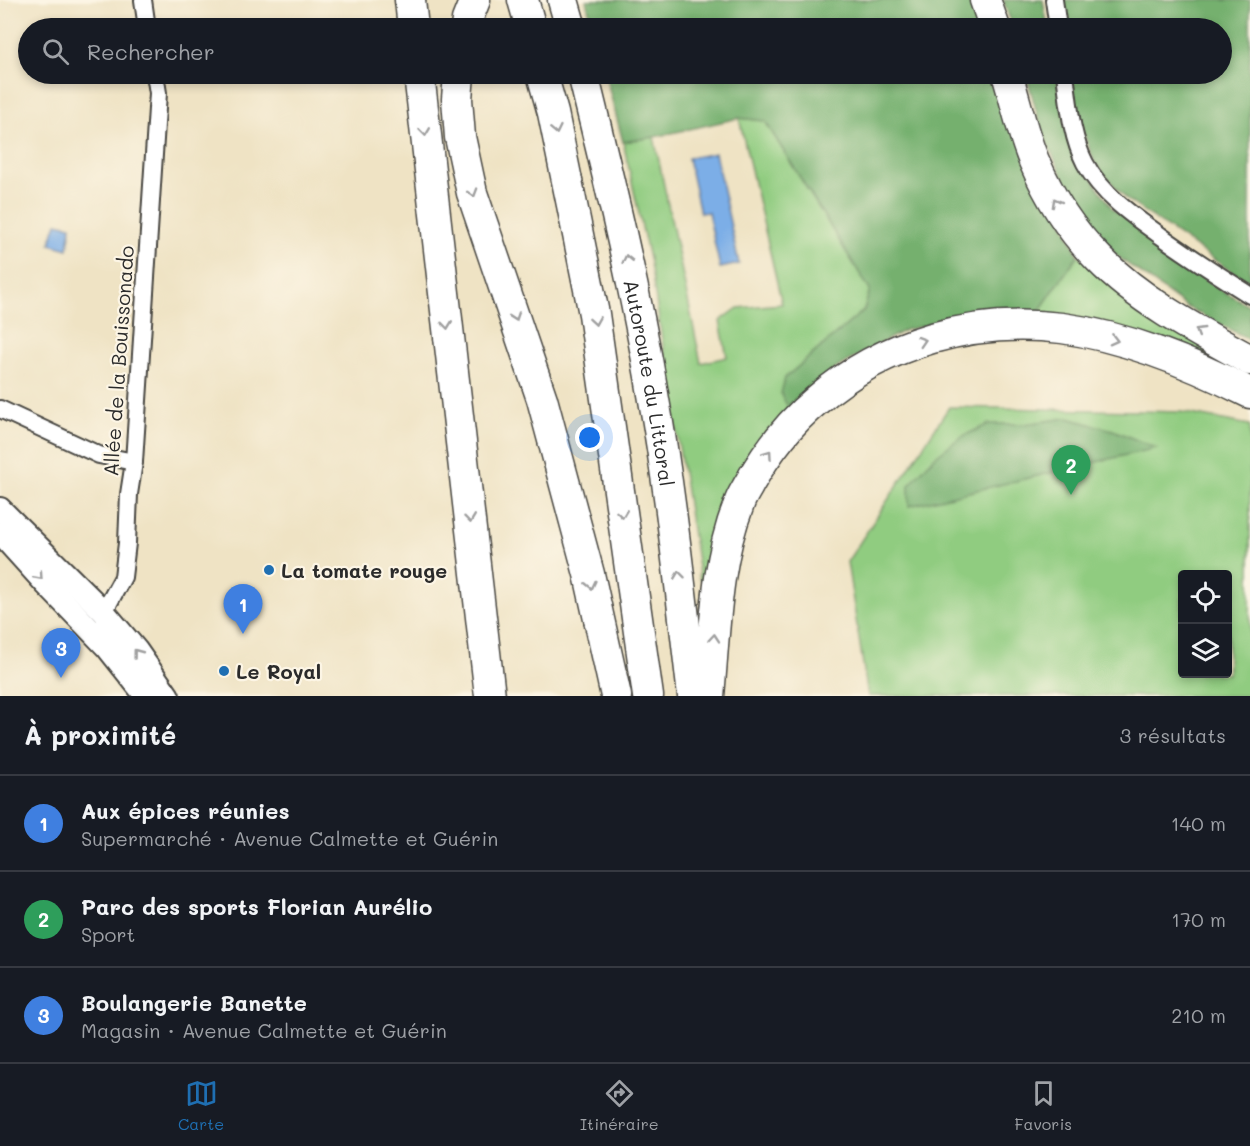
<!DOCTYPE html>
<html lang="fr">
<head>
<meta charset="utf-8">
<style>
	:root { --surface:#171b24; --page:#242831; --text:#f1f3f6; --muted:#9ea1a6; --line:#363941; --accent:#1f6fb2 }
	body { margin:0; font-family:Mali,sans-serif; background:var(--page); color:var(--text) }
	.controls { position:absolute; right:18px; bottom:18px; display:grid; overflow:hidden; border-radius:6px; box-shadow:0 3px 9px #0003 }
	.controls button { width:54px; height:54px; display:grid; place-items:center; padding:0; border:0; border-bottom:2px solid var(--line); background:var(--surface); color:var(--text); font:30px sans-serif }
	.you { position:absolute; left:590px; top:438px; width:21px; height:21px; margin:-15px; border:4px solid #fff; border-radius:50%; background:#1a73e8; box-shadow:0 0 0 9px #1a73e833 }
	.badge { display:grid; place-items:center; width:39px; height:39px; border-radius:50%; background:var(--accent); color:#fff; font-size:20px; font-weight:700 }
	.pin { position:absolute; translate:-50% -50px; filter:drop-shadow(0 2px 3px #0008) }
	.pin::after { content:''; position:absolute; top:32px; width:21px; height:18px; background:inherit; clip-path:polygon(0 0,100% 0,50% 100%) }
	.list { margin:0; padding:0; list-style:none }
	h2 { display:flex; justify-content:space-between; align-items:center; height:78px; margin:0; padding:0 24px; font-size:26px }
	h2 small { font-size:20px; font-weight:400; color:var(--muted) }
	.list li { display:grid; grid-template-columns:39px 1fr auto; gap:18px; align-items:center; box-sizing:border-box; height:96px; padding:0 24px; border-top:2px solid var(--line) }
	.list b { display:block; font-size:22px; white-space:nowrap }
	.list p { margin:0; font-size:20px; white-space:nowrap; color:var(--muted) }
	.list em { font-size:20px; font-style:normal; color:var(--muted) }
	.icon { flex:none; width:33px; height:33px; fill:none; stroke:currentColor; stroke-width:2; stroke-linecap:round; stroke-linejoin:round }
	.map { position:relative; flex:none; width:1250px; height:696px; overflow:hidden }
	.search { position:absolute; background:var(--surface); box-shadow:0 3px 9px #0003; left:18px; right:18px; top:18px; height:66px; display:flex; align-items:center; gap:15px; box-sizing:border-box; padding:0 21px; border-radius:33px; color:var(--muted); font-size:22px }
	.sheet { height:366px; background:var(--surface) }
	nav { display:flex; justify-content:space-around; align-items:center; box-sizing:border-box; height:84px; border-top:2px solid var(--line); background:var(--surface); font-size:16px; color:var(--muted) }
	nav a { display:grid; justify-items:center; gap:3px }
	nav .on { color:var(--accent) }
	.map>svg:first-child { display:block }
	.green { fill:#90cc80; stroke:#5e7c56; stroke-width:1.5; fill-rule:evenodd }
	.forest { fill:#74b06e; stroke:#506e4c; stroke-width:1.5 }
	.water { fill:#7baee7; stroke:#536c89; stroke-width:1.5 }
	.lines { fill:none; stroke-linecap:round; stroke-linejoin:round }
	.street-casing { stroke:#484742; stroke-width:20 }
	.secondary-casing { stroke:#484742; stroke-width:26 }
	.highway-casing { stroke:#484742; stroke-width:33 }
	.street { stroke:#fff; stroke-width:16 }
	.secondary { stroke:#fff; stroke-width:22 }
	.highway { stroke:#fff; stroke-width:30 }
	.oneway { stroke:#a0a0a0 }
	.poi-dot { fill:#1f6fb2; stroke:#fcf5e5; stroke-width:2 }
	.labels { text-anchor:middle; dominant-baseline:central; stroke-width:4.5; stroke-linejoin:round; paint-order:stroke }
	.street-label { font-size:20px; fill:#2b2b2b; stroke:#fcf5e5 }
	.poi-label { font-size:20px; font-weight:bold; fill:#2b2b2b; stroke:#fcf5e5; text-anchor:start }
</style>
</head>
<body>
<div class="map">
<svg width="1250" height="696" viewBox="0 0 1250 696">
	<rect width="100%" height="100%" fill="#fcf5e5"/>
	<filter id="ink" filterUnits="userSpaceOnUse"><feTurbulence type="fractalNoise" baseFrequency=".0167" numOctaves="2"/><feDisplacementMap in="SourceGraphic" scale="12" xChannelSelector="R" yChannelSelector="G"/><feConvolveMatrix kernelMatrix="1 2 1 2 8 2 1 2 1" color-interpolation-filters="sRGB"/></filter>
	<filter id="wash" filterUnits="userSpaceOnUse"><feTurbulence type="fractalNoise" baseFrequency=".008" numOctaves="4" result="noise"/><feDisplacementMap in="SourceGraphic" scale="24" xChannelSelector="R" yChannelSelector="G"/><feGaussianBlur stdDeviation="1.35" result="paint"/><feColorMatrix in="noise" values="0 0 0 0 0 0 0 0 0 0 0 0 0 0 0 0 0 1.4 0 .05"/><feComposite in="paint" operator="in"/></filter>
	<g filter="url(#wash)">
		<rect width="100%" height="100%" fill="#efe3c4"/>
		<g class="green">
			<polygon points="739,118 765,121 870,290 864,310 785,378 789,409 704,581 700,580 650,263 623,142 654,137 701,363 727,357 720,321 738,308 782,304"/>
			<polygon points="1078,255 1250,372 1250,379 1037,314"/>
			<path d="M949,407l232,5 68,13 1,2v269h-382l-21,-134zM1182,574h46v100h-46z"/>
		</g>
		<g class="forest">
			<polygon points="586,0 969,0 980,28 593,28"/>
			<polygon points="1003,0 1043,0 1048,28 1013,28"/>
			<polygon points="1059,0 1250,0 1250,282 1235,274 1126,199 1095,164 1080,124 1070,74 1222,74 1222,28 1063,28"/>
			<polygon points="605,74 995,74 1078,255 1037,314 970,316 905,330 838,367 789,409 781,394 785,378 864,310 870,290 765,121 739,118 654,137 623,142"/>
			<polygon points="1026,74 1056,74 1069,143 1112,208 1216,287 1250,306 1250,340 1187,307 1117,256 1074,201 1043,135"/>
			<polygon points="1067,418 1113,430 1156,448 909,506 909,485 933,458 961,437 989,424 1024,424"/>
		</g>
		<g class="water">
			<polygon points="715,153 739,264 720,268 708,212 700,213 688,158"/>
			<polygon points="57,223 71,226 68,249 50,244"/>
		</g>
	</g>
	<g filter="url(#ink)">
		<g class="lines">
			<g class="street-casing">
				<g id="street">
					<polyline points="143,0 147,28"/>
					<polyline points="1054,0 1058,28"/>
					<path d="M1065,74c4,29 6,62 20,89 16,31 49,54 76,73 29,21 59,40 89,59"/>
					<polyline points="0,409 99,455 134,462"/>
					<polyline points="105,622 104,612 123,577 127,543 129,494 134,462 158,93 155,74"/>
				</g>
			</g>
			<g class="secondary-casing">
				<g id="secondary">
					<polyline points="0,509 104,612 136,650 168,696"/>
					<polyline points="0,533 47,585 107,647 146,696"/>
				</g>
			</g>
			<g class="highway-casing">
				<g id="highway">
					<polyline points="410,0 413,28"/>
					<polyline points="523,0 531,28"/>
					<polyline points="563,0 571,28"/>
					<polyline points="985,0 995,28"/>
					<polyline points="466,28 467,20 475,0"/>
					<polyline points="419,74 490,696"/>
					<polyline points="459,74 457,99 460,137 472,193 542,399 589,574 616,696"/>
					<polyline points="542,74 553,113 572,205 594,314 648,696"/>
					<path id="s1" d="M583,74c26,106 52,212 70,320 18,100 28,201 40,302"/>
					<path d="M1007,74c9,28 15,59 27,87 15,35 37,70 65,98 41,42 100,73 151,101"/>
					<path d="M709,696c6,-64 6,-131 30,-192 2,-7 7,-14 10,-20 18,-32 40,-61 68,-84 67,-58 157,-83 245,-72 66,9 129,35 188,65"/>
				</g>
			</g>
			<use href="#street" class="street"/>
			<use href="#secondary" class="secondary"/>
			<use href="#highway" class="highway"/>
		</g>
		<defs><path id="oneway-chevron" d="M-2-3.5L2.5 0L-2 3.5" fill="none" stroke-width="1.6" stroke-linecap="round" stroke-linejoin="round" transform="scale(1.5)"/></defs>
		<g class="oneway">
			<use href="#oneway-chevron" transform="translate(556 130) rotate(78)"/>
			<use href="#oneway-chevron" transform="translate(425 132) rotate(83)"/>
			<use href="#oneway-chevron" transform="translate(473 193) rotate(73)"/>
			<use href="#oneway-chevron" transform="translate(1056 202) rotate(-119)"/>
			<use href="#oneway-chevron" transform="translate(627 259) rotate(-103)"/>
			<use href="#oneway-chevron" transform="translate(515 317) rotate(71)"/>
			<use href="#oneway-chevron" transform="translate(595 321) rotate(81)"/>
			<use href="#oneway-chevron" transform="translate(447 325) rotate(83)"/>
			<use href="#oneway-chevron" transform="translate(1199 331) rotate(-149)"/>
			<use href="#oneway-chevron" transform="translate(1114 340) rotate(14)"/>
			<use href="#oneway-chevron" transform="translate(922 341) rotate(-18)"/>
			<use href="#oneway-chevron" transform="translate(768 454) rotate(-55)"/>
			<use href="#oneway-chevron" transform="translate(622 514) rotate(82)"/>
			<use href="#oneway-chevron" transform="translate(470 519) rotate(83)"/>
			<use href="#oneway-chevron" transform="translate(679 575) rotate(-97)"/>
			<use href="#oneway-chevron" transform="translate(39 576) rotate(48)"/>
			<use href="#oneway-chevron" transform="translate(591 585) rotate(77)"/>
			<use href="#oneway-chevron" transform="translate(714 638) rotate(-85)"/>
			<use href="#oneway-chevron" transform="translate(137 653) rotate(-127)"/>
		</g>
	</g>
	<g class="poi-dot">
		<circle cx="269" cy="570" r="6"/>
		<circle cx="224" cy="671" r="6"/>
	</g>
	<g class="labels">
		<g class="street-label">
			<text transform="translate(118 361) rotate(-86)">Allée de la Bouissonado</text>
			<text stroke="none"><textPath href="#s1" startOffset="316">Autoroute du Littoral</textPath></text>
		</g>
		<g class="poi-label">
			<text x="281" y="570">La tomate rouge</text>
			<text x="236" y="671">Le Royal</text>
		</g>
	</g>
</svg>
<div class="controls">
<button><svg class="icon" aria-label="locate" viewBox="0 0 24 24"><circle cx="12" cy="12" r="6"/><path d="M12 2v4M12 18v4M2 12h4M18 12h4"/></svg></button>
<button><svg class="icon" aria-label="layers" viewBox="0 0 24 24"><path d="M12 4l9 5-9 5-9-5zM3 14l9 5 9-5"/></svg></button>
</div>
<div class="you"></div>
<div class="pin badge" style="left:243px;top:634px;background:#3f7fe0">1</div>
<div class="pin badge" style="left:1071px;top:495px;background:#2e9e5b">2</div>
<div class="pin badge" style="left:61px;top:678px;background:#3f7fe0">3</div>
<div class="search"><svg class="icon" aria-label="search" viewBox="0 0 24 24"><circle cx="10" cy="10" r="6"/><path d="M15 15l6 6"/></svg>Rechercher</div>
</div>
<section class="sheet">
<h2>À proximité<small>3 résultats</small></h2>
<ul class="list">
<li><span class="badge" style="background:#3f7fe0">1</span><div><b>Aux épices réunies</b><p>Supermarché · Avenue Calmette et Guérin</p></div><em>140 m</em></li>
<li><span class="badge" style="background:#2e9e5b">2</span><div><b>Parc des sports Florian Aurélio</b><p>Sport</p></div><em>170 m</em></li>
<li><span class="badge" style="background:#3f7fe0">3</span><div><b>Boulangerie Banette</b><p>Magasin · Avenue Calmette et Guérin</p></div><em>210 m</em></li>
</ul>
</section>
<nav>
<a class="on"><svg class="icon" aria-label="map" viewBox="0 0 24 24"><path d="M3 6l6-2 6 2 6-2v14l-6 2-6-2-6 2zM9 4v14M15 6v14"/></svg>Carte</a>
<a><svg class="icon" aria-label="directions" viewBox="0 0 24 24"><path d="M12 3l9 9-9 9-9-9zM9 14v-3h6M13 9l2 2-2 2"/></svg>Itinéraire</a>
<a><svg class="icon" aria-label="saved" viewBox="0 0 24 24"><path d="M7 4h10v16l-5-4-5 4z"/></svg>Favoris</a>
</nav>
</body>
</html>
